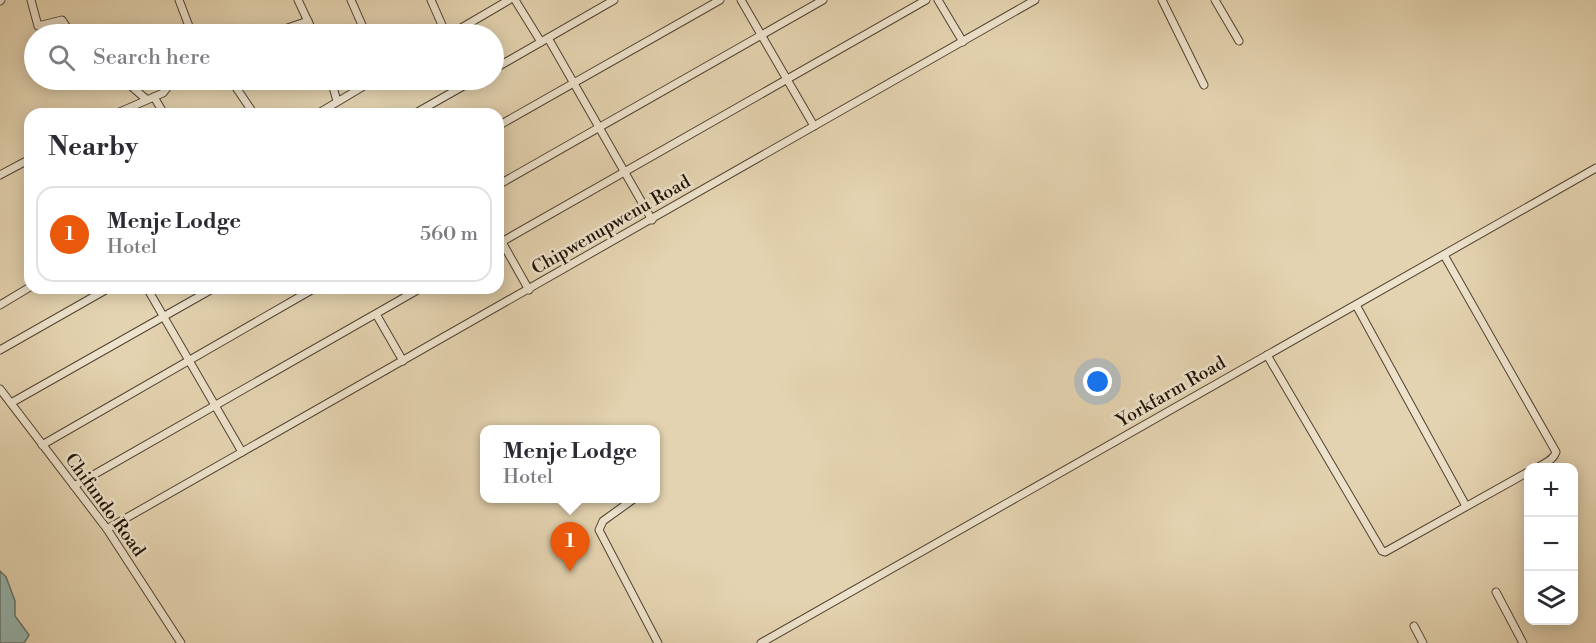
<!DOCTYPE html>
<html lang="en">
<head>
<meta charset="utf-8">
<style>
	:root { --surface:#fff; --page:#f7f7f7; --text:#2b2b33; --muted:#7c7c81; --line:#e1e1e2; --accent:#ea580c }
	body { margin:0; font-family:"Libre Bodoni",serif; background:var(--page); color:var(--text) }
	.controls { position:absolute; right:18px; bottom:18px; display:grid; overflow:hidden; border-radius:12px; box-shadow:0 3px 15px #0003 }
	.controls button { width:54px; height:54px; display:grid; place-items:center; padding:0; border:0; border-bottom:2px solid var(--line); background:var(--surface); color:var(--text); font:30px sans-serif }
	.you { position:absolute; left:1098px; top:382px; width:21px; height:21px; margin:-15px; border:4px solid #fff; border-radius:50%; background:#1a73e8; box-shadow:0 0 0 9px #1a73e833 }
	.badge { display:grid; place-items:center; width:39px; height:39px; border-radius:50%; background:var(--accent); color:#fff; font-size:20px; font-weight:700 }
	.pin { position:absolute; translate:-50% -50px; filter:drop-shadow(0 2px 3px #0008) }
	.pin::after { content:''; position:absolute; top:32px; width:21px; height:18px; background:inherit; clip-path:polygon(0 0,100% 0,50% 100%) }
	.popup { position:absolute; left:480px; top:425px; width:180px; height:78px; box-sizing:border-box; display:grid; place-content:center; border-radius:12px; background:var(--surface); filter:drop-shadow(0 2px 4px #0005); font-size:20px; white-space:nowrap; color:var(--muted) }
	.popup b { font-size:22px; color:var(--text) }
	.popup::after { content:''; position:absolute; left:50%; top:100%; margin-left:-12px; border:12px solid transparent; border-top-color:var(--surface) }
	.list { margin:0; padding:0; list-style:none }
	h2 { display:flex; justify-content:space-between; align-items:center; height:78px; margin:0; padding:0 24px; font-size:26px }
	h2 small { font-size:20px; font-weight:400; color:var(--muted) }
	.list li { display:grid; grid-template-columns:39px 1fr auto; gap:18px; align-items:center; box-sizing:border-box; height:96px; margin:0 12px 12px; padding:0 12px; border:2px solid var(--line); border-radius:18px }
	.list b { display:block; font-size:22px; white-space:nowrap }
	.list p { margin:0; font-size:20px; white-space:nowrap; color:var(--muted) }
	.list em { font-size:20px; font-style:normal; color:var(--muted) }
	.icon { flex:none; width:33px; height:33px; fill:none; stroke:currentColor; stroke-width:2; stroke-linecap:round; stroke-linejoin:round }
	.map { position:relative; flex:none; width:1596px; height:643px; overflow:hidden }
	.search { position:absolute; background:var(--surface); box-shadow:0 3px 15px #0003; left:24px; top:24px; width:480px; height:66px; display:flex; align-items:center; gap:15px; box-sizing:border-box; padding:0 21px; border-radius:33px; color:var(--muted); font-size:22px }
	.panel { position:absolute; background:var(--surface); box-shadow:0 3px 15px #0003; left:24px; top:108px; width:480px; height:186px; border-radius:18px }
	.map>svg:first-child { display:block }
	.water { fill:#96b7b1; stroke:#66756c; stroke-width:1.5 }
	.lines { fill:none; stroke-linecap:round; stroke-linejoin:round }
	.minor-casing { stroke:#504330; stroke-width:9 }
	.minor { stroke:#ede2cc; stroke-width:7 }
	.labels { text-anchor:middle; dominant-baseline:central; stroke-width:5; stroke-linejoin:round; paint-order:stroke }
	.street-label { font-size:18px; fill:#1f1305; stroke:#ede2cc }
</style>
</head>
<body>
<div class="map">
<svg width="1596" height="643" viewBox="0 0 1596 643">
	<rect width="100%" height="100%" fill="#e4d3b0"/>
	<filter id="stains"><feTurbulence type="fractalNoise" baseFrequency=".00333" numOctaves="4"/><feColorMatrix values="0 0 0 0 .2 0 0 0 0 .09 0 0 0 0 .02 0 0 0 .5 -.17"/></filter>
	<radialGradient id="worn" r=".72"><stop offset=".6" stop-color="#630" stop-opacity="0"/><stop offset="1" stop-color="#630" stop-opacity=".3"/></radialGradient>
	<polygon class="water" points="0,571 6,577 15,601 15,616 29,635 24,643 0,643"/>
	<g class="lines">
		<g class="minor-casing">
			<g id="minor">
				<polyline points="31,0 38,26 62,20 71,34"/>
				<polyline points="179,0 192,34"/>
				<polyline points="298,0 314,34"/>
				<polyline points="351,0 366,34"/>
				<polyline points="431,0 446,34"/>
				<polyline points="515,0 541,42"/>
				<polyline points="741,0 814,126"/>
				<polyline points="938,0 963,42"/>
				<polyline points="1162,0 1204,85"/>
				<polyline points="1215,0 1239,41"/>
				<polyline points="0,1 1,0"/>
				<polyline points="270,34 308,21"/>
				<polyline points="451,34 509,0"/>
				<polyline points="548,38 652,220"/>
				<polyline points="494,69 614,0"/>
				<polyline points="124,80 146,99"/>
				<polyline points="231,80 254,114"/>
				<polyline points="331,80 337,101"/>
				<polyline points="154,97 164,114"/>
				<polyline points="115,114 163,93 173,80"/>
				<polyline points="317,114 374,80"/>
				<polyline points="414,114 474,80"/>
				<polyline points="498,126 720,0"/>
				<polyline points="0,175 30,159"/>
				<polyline points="498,185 823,0"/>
				<polyline points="498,235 529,290"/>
				<polyline points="498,244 926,0"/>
				<path d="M1444,255l112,197c-3,9 -12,11 -19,16"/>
				<polyline points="147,288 242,452"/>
				<polyline points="0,305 30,287"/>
				<polyline points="1356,305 1466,506"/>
				<polyline points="376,314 403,361"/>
				<polyline points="0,350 109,288"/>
				<polyline points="1267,355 1382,551 1385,552 1528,472"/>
				<polyline points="0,389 107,529 181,643"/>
				<polyline points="11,403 214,288"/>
				<polyline points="42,445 315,288"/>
				<polyline points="74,486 421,288"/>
				<polyline points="635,498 603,521 599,530 658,643"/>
				<polyline points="107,529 1035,0"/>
				<polyline points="1496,592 1523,643"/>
				<polyline points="1414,626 1423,643"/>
				<polyline points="761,643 1596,168"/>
			</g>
		</g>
		<use href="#minor" class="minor"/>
	</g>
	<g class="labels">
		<g class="street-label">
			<text transform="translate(611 225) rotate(-30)">Chipwenupwenu Road</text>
			<text transform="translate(1171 392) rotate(-30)">Yorkfarm Road</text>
			<text transform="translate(105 505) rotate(54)">Chifundo Road</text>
		</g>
	</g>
	<rect width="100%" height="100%" filter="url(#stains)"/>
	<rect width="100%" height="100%" fill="url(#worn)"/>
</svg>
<div class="controls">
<button>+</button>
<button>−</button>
<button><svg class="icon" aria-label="layers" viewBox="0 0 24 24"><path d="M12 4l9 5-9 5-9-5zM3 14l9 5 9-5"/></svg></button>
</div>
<div class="you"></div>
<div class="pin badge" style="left:570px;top:572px">1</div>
<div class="popup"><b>Menje Lodge</b>Hotel</div>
<div class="search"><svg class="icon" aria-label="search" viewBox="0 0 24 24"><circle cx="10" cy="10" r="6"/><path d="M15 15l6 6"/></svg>Search here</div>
<section class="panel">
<h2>Nearby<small></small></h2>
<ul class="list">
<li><span class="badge">1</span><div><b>Menje Lodge</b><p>Hotel</p></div><em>560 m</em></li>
</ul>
</section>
</div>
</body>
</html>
